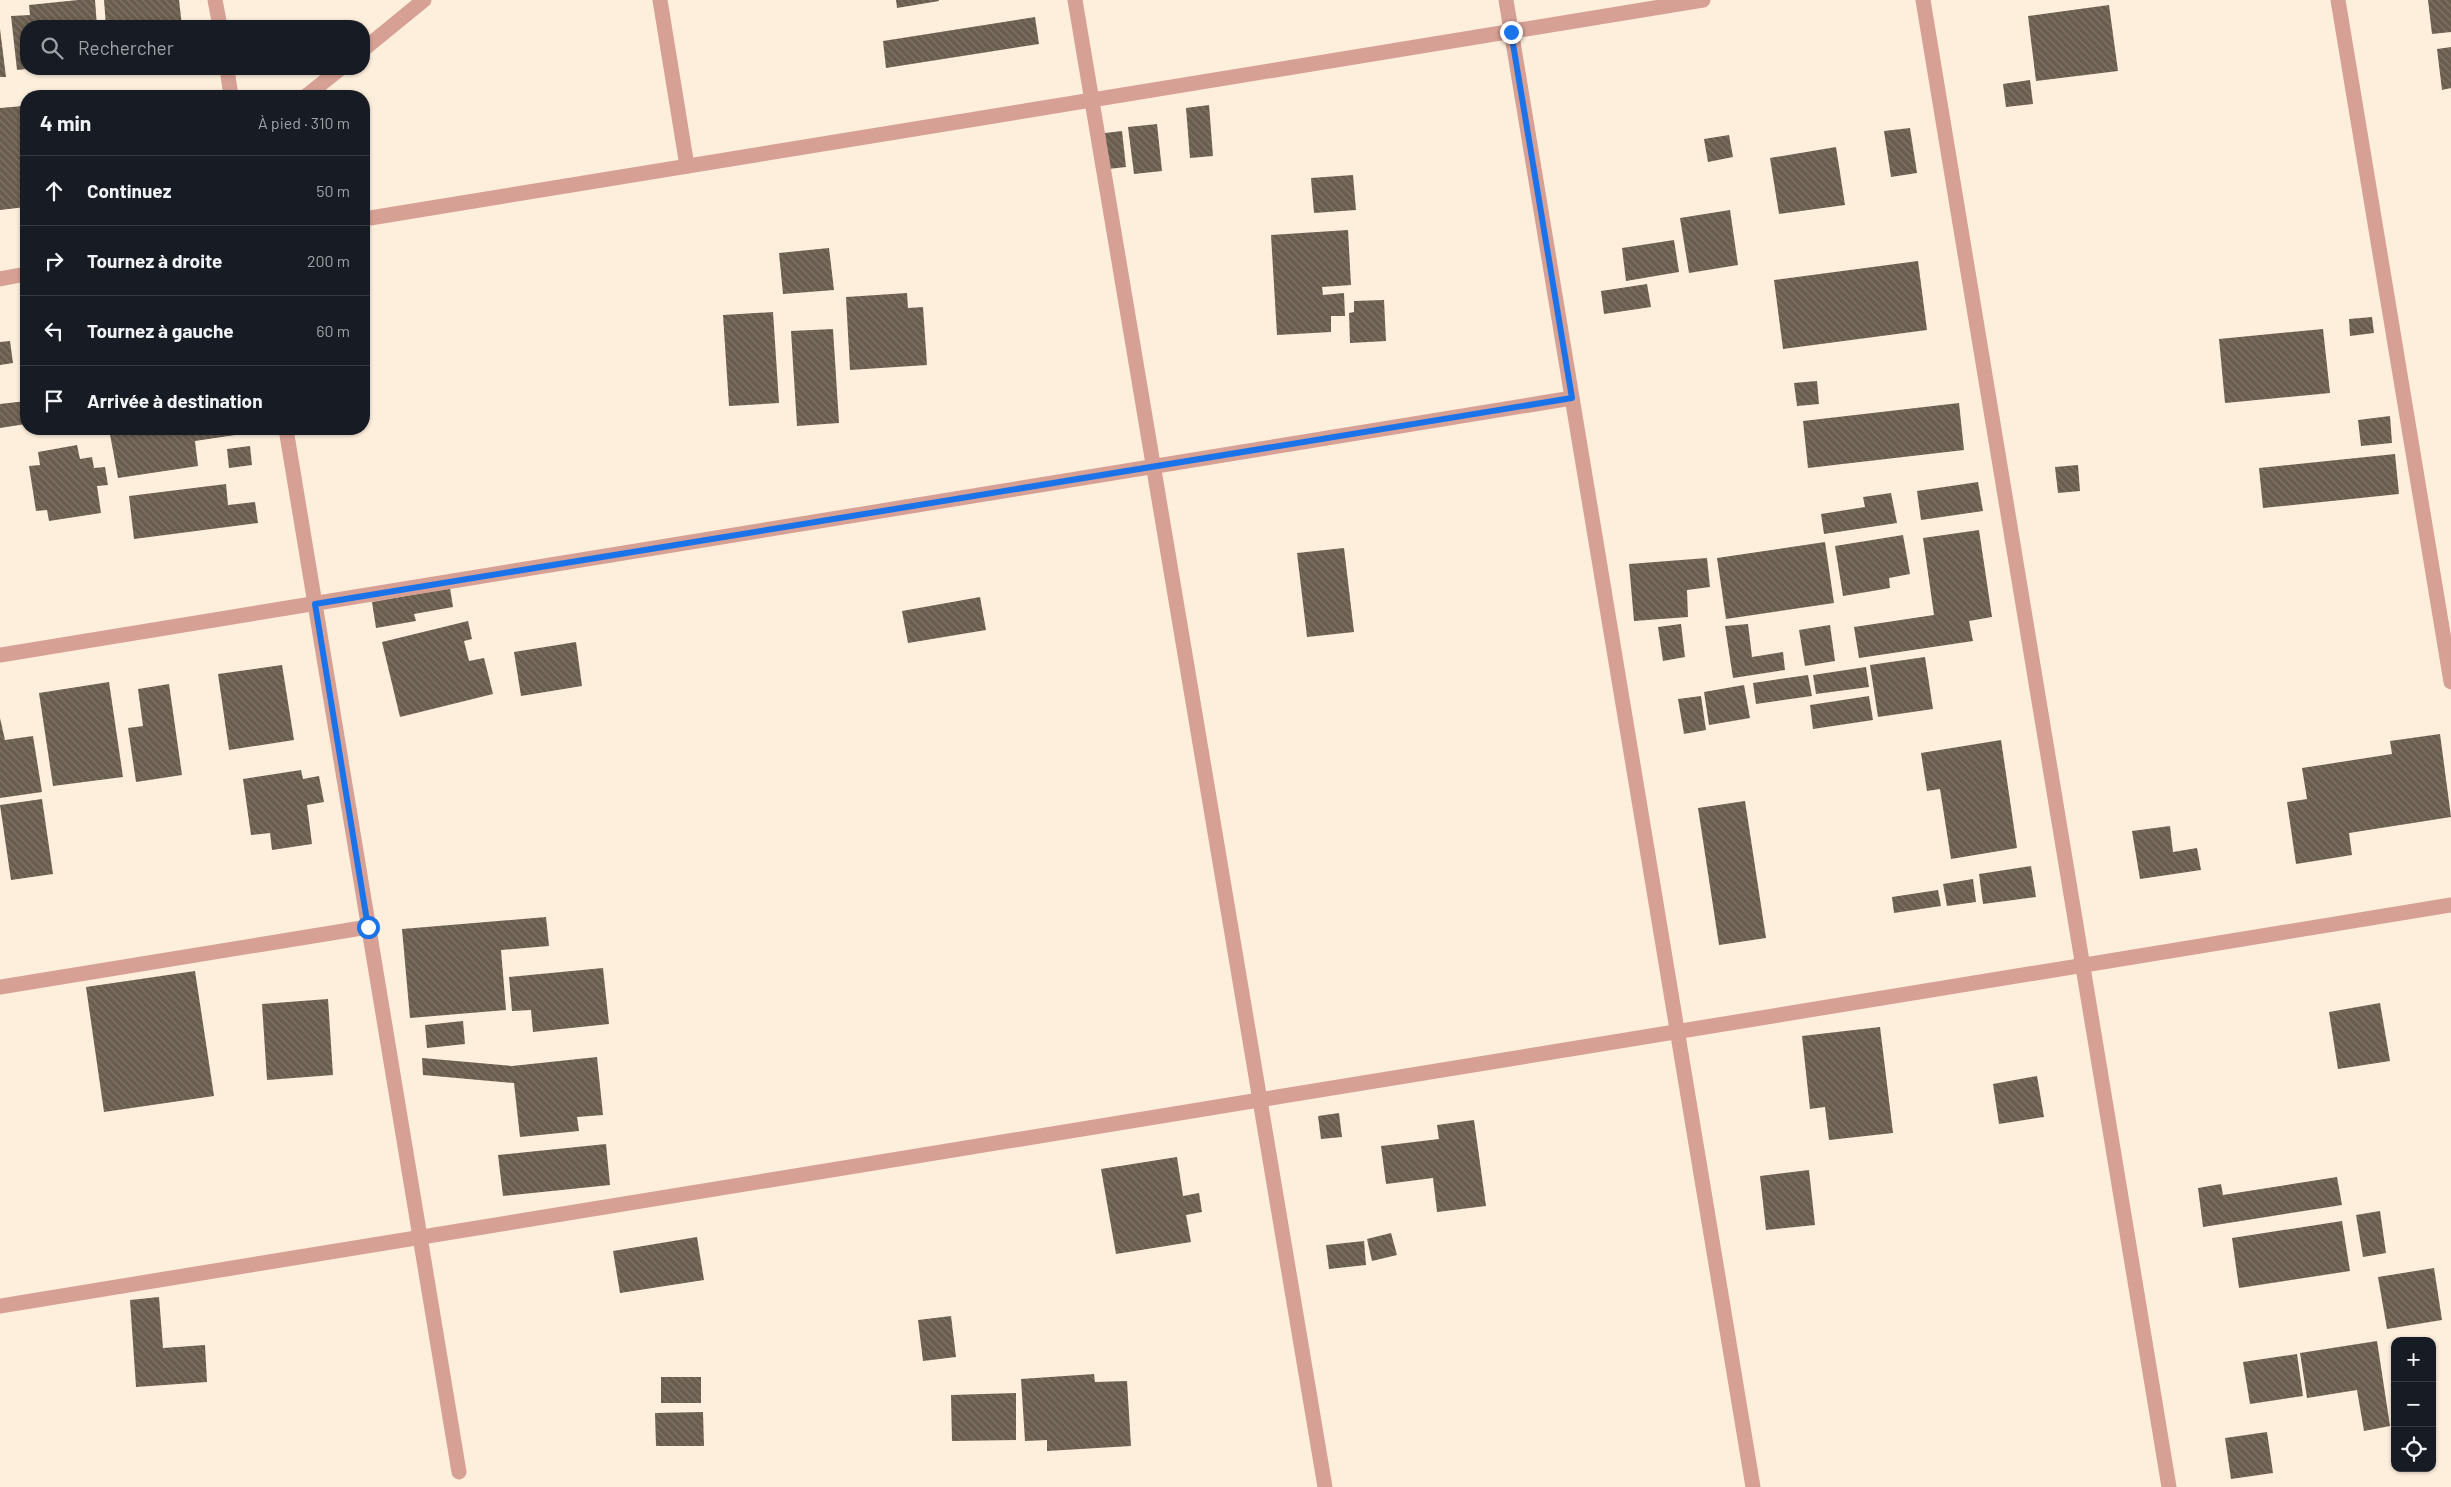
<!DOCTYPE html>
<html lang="fr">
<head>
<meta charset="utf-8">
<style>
	:root { --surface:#171b24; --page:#242831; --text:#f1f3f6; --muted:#9ea1a6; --line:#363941 }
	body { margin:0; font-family:Barlow,sans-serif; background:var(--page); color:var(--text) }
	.controls { position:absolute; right:15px; bottom:15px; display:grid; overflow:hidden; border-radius:10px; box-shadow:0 1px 4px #0004 }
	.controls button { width:45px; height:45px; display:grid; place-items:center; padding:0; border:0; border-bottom:1px solid var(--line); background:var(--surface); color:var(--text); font:25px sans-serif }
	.stop { position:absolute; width:15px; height:15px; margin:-11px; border:4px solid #1a73e8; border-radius:50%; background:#fff }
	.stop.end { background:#1a73e8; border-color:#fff; box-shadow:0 1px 5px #0008 }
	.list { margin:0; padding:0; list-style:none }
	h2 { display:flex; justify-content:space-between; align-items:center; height:65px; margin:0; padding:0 20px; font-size:21px }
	h2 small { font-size:16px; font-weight:400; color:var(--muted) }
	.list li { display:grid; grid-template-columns:32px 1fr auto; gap:15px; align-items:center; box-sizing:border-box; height:70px; padding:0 20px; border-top:1px solid var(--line) }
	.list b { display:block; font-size:19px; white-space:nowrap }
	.list em { font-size:16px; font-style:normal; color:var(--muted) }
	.icon { flex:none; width:28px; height:28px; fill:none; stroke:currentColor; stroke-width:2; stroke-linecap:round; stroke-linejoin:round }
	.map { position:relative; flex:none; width:2451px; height:1487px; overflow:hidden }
	.search { position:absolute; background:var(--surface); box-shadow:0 1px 4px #0004; left:20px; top:20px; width:350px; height:55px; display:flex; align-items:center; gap:12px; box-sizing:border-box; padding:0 18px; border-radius:20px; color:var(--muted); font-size:19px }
	.panel { position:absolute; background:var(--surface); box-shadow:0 1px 4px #0004; left:20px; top:90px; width:350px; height:345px; border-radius:20px }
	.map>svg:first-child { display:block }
	.building { fill:url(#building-back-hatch) }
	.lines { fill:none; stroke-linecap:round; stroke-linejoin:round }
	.street { stroke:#d7a095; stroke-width:15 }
	.route { stroke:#1a73e8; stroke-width:6 }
</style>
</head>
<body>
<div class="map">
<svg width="2451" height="1487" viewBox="0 0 2451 1487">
	<defs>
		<pattern id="building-back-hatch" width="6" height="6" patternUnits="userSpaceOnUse" patternTransform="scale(1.25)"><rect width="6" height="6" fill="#6a5d4e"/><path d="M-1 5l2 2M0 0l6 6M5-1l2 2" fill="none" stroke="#80766a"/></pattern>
	</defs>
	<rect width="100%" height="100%" fill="#feefdd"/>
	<g class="building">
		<polygon points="78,0 95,0 97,26 26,26 26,69 17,70 11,16 30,15 29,5"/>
		<polygon points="104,0 179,0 182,26 106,26"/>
		<polygon points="896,0 939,0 939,1 897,8"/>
		<polygon points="2428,0 2451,0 2451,32 2432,34"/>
		<polygon points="2109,5 2118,71 2036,81 2028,16"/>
		<polygon points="1035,17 1039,44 886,68 883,41"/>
		<polygon points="0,29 6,77 0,77"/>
		<polygon points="2451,47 2451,88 2442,90 2437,49"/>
		<polygon points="2030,80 2033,104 2006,107 2003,84"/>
		<polygon points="1209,105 1213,156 1190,158 1186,108"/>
		<polygon points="23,106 26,142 26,207 0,210 0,108"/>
		<polygon points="1157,124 1162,171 1134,174 1128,127"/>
		<polygon points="1910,128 1917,173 1891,177 1884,131"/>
		<polygon points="1122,131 1126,167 1108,169 1105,133"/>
		<polygon points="1729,135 1733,157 1708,162 1704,139"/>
		<polygon points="1836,147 1845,205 1779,214 1770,158"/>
		<polygon points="1353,175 1356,210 1314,213 1311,178"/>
		<polygon points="1730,210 1738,265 1689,273 1680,218"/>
		<polygon points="1348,230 1351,285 1322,287 1323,295 1344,293 1345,316 1331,316 1331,332 1277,335 1271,235"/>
		<polygon points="1674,240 1679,272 1626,281 1622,248"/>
		<polygon points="829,248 834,290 783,294 779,253"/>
		<polygon points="1918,261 1927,330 1783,349 1774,280"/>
		<polygon points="1647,284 1651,307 1604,314 1601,291"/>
		<polygon points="907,293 908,308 923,307 927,365 850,370 846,297"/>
		<polygon points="1384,300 1386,341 1350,343 1349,313 1354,312 1354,301"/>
		<polygon points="773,312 779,403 729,406 723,315"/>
		<polygon points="2372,317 2374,333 2350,336 2349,319"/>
		<polygon points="833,329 839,423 797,426 791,331"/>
		<polygon points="2323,329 2330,393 2225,403 2219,339"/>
		<polygon points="10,341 13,363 0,365 0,342"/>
		<polygon points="1817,381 1819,404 1797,406 1794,383"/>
		<polygon points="26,401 26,424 0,428 0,404"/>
		<polygon points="1959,403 1964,450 1808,468 1803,421"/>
		<polygon points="2390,416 2392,443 2361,446 2358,420"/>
		<polygon points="109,429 241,429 242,434 195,441 198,466 118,478"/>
		<polygon points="77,445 80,459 92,457 94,468 105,467 108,485 97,486 101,513 49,521 47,510 36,511 29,466 40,465 38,452"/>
		<polygon points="250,446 252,465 229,468 227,449"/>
		<polygon points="2395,454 2399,494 2263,508 2259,468"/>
		<polygon points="2078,465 2080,491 2058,493 2055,467"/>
		<polygon points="1978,482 1983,511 1921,520 1917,491"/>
		<polygon points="226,484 228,505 255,502 258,523 134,539 129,496"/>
		<polygon points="1891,493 1897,523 1824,534 1821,514 1865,507 1863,497"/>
		<polygon points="1979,530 1992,617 1969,621 1973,641 1859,658 1854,627 1934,615 1923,538"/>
		<polygon points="1903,535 1910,574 1889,578 1890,588 1843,596 1835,546"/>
		<polygon points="1825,542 1834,603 1726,619 1717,558"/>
		<polygon points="1344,548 1354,632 1307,637 1297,553"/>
		<polygon points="1707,558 1710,587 1687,590 1688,617 1634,621 1629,564"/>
		<polygon points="450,588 453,607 414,614 416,621 376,628 372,602"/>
		<polygon points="980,597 986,630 908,643 902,611"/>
		<polygon points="468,621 472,639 464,641 469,661 484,658 493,694 400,717 382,642"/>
		<polygon points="1681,624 1685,657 1663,661 1658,627"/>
		<polygon points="1748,624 1752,657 1783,652 1785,670 1733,678 1725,626"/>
		<polygon points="1830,625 1835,661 1805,666 1799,630"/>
		<polygon points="576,642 582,686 521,696 514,652"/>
		<polygon points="1925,657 1933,709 1878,717 1870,665"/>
		<polygon points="282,665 294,740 229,750 218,674"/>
		<polygon points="1866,667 1869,687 1816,694 1813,675"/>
		<polygon points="1808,675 1812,696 1756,704 1753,683"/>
		<polygon points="109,682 123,777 53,786 39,693"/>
		<polygon points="169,684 182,775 136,782 128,728 143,726 138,689"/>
		<polygon points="1744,685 1750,718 1709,725 1704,692"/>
		<polygon points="1701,696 1706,730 1684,734 1678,699"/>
		<polygon points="1869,696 1873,720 1813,729 1810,705"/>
		<polygon points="0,718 5,740 33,736 42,792 0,798"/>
		<polygon points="2440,734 2451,817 2349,833 2352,855 2296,864 2287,802 2307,799 2302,768 2392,754 2390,741"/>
		<polygon points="2001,740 2017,848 1951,859 1940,789 1927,791 1921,753"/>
		<polygon points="301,770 303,779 319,776 324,802 307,805 312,844 272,850 270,833 251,835 243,779"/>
		<polygon points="42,799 53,874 11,880 0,805"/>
		<polygon points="1745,801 1766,938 1719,945 1698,808"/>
		<polygon points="2170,826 2173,852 2197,848 2201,870 2140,879 2132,831"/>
		<polygon points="2031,866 2036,897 1983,904 1979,874"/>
		<polygon points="1973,879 1976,902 1947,906 1943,884"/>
		<polygon points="1938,890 1941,906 1894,913 1892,897"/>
		<polygon points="546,917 549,946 501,950 506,1010 410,1018 402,929"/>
		<polygon points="603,968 609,1024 533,1032 531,1010 512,1011 509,977"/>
		<polygon points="195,971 214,1096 104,1112 86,987"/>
		<polygon points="328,999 333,1075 267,1080 262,1004"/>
		<polygon points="2380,1003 2390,1061 2338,1069 2329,1012"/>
		<polygon points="463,1021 465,1044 427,1048 425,1025"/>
		<polygon points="1880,1027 1893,1133 1829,1140 1825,1107 1810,1109 1802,1036"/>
		<polygon points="597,1057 603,1115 577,1117 579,1131 520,1137 514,1083 423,1075 422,1058 512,1066"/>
		<polygon points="2037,1076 2044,1117 1999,1124 1993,1084"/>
		<polygon points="1339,1113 1342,1137 1321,1139 1318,1116"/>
		<polygon points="1474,1120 1486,1206 1437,1212 1433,1178 1386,1184 1381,1146 1439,1139 1437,1125"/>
		<polygon points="606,1144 610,1185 503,1196 498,1155"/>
		<polygon points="1177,1157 1183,1196 1199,1193 1202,1212 1186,1215 1191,1242 1116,1254 1101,1169"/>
		<polygon points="1809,1170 1815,1225 1766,1230 1760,1176"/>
		<polygon points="2337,1177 2342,1205 2203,1227 2198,1188 2221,1184 2223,1195"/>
		<polygon points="2380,1211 2386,1253 2363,1257 2356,1215"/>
		<polygon points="2342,1221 2350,1271 2239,1288 2232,1238"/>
		<polygon points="1391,1233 1397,1255 1372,1261 1367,1239"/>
		<polygon points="697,1237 704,1280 620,1293 613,1251"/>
		<polygon points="1364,1241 1366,1265 1329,1269 1326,1245"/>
		<polygon points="2434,1268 2442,1320 2387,1329 2378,1277"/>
		<polygon points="159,1297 163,1348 205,1345 207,1382 136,1387 130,1300"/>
		<polygon points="951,1316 956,1357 923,1361 918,1320"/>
		<polygon points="2377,1341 2390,1426 2364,1431 2357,1390 2307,1398 2300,1353"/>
		<polygon points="2297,1354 2303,1396 2250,1404 2243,1362"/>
		<polygon points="1094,1374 1095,1382 1127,1381 1131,1446 1047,1451 1047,1440 1025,1441 1021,1379"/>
		<rect x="661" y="1377" width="40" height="26"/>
		<polygon points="1016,1393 1016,1440 952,1441 951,1395"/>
		<polygon points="703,1412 704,1446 656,1446 655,1413"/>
		<polygon points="2267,1432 2273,1473 2231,1479 2225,1438"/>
	</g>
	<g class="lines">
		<g class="street">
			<polyline points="215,0 220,26"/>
			<polyline points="660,0 687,166"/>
			<polyline points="1075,0 1325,1487"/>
			<polyline points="1506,0 1753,1487"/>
			<polyline points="1923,0 2169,1487"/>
			<polyline points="2338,0 2451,682"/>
			<polyline points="364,49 424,0"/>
			<polyline points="227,69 231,96"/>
			<polyline points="306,96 340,69"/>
			<polyline points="364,219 1703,0"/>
			<polyline points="0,279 26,274"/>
			<polyline points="286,429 459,1472"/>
			<polyline points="0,655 1572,398"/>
			<polyline points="0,987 368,927"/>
			<polyline points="0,1306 2451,905"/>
		</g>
	</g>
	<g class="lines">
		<polyline class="route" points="368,927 315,604 1572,398 1511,32"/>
	</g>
</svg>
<div class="controls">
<button>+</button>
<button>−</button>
<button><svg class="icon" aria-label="locate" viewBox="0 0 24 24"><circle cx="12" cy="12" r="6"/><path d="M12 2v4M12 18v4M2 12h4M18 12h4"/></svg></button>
</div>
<div class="stop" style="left:368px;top:927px"></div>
<div class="stop end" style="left:1511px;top:32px"></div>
<div class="search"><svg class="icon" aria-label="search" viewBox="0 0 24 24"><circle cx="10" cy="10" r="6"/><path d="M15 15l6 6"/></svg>Rechercher</div>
<section class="panel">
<h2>4 min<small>À pied · 310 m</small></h2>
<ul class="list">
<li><svg class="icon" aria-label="ahead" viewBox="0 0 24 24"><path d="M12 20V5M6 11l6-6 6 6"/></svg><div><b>Continuez</b></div><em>50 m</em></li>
<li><svg class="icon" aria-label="right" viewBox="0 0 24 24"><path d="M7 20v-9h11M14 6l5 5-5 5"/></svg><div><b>Tournez à droite</b></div><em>200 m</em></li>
<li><svg class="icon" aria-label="left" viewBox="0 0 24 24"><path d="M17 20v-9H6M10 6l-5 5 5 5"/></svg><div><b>Tournez à gauche</b></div><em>60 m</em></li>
<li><svg class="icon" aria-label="arrive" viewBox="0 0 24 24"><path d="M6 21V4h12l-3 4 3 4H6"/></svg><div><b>Arrivée à destination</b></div></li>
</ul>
</section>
</div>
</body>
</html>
